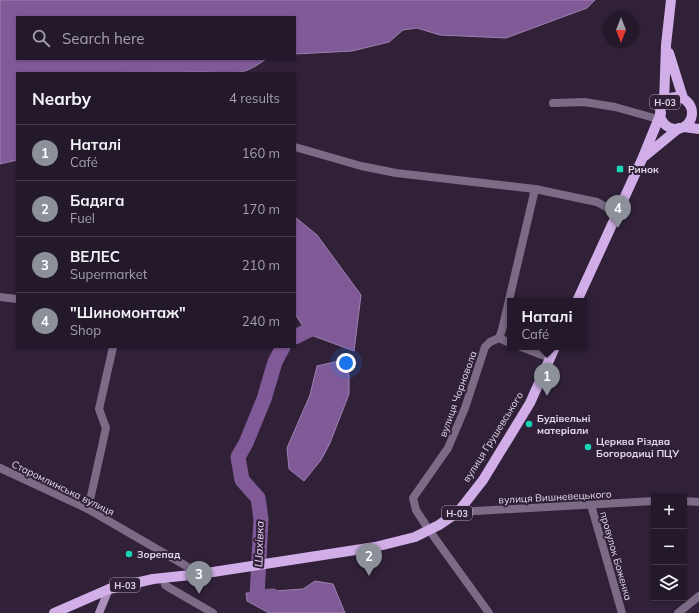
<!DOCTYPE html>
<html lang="en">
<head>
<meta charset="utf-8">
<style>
	:root { --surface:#24192b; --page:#2c2233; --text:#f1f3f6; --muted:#a3a0a9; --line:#413847; --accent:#8c9099 }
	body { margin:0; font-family:Mulish,sans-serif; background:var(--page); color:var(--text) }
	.controls { position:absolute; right:12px; bottom:12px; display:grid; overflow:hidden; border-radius:0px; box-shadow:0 1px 3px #0004 }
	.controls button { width:36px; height:36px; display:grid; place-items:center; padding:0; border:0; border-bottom:1px solid var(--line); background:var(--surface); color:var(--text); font:20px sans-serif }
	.compass { position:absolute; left:603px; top:12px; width:36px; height:36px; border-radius:50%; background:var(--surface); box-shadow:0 1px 3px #0004; rotate:180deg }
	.you { position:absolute; left:346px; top:363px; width:14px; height:14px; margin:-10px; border:3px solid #fff; border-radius:50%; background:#1a73e8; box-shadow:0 0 0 6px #1a73e833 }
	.badge { display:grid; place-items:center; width:26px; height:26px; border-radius:50%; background:var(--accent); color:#fff; font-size:13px; font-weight:700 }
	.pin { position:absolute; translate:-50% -33px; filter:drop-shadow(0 1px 2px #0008) }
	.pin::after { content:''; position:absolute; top:21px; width:14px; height:12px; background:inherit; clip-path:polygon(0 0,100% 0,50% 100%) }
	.popup { position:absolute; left:507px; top:298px; width:80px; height:52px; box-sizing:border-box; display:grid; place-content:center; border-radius:0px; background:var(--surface); filter:drop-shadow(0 1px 3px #0005); font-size:13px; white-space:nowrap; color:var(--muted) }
	.popup b { font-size:15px; color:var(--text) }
	.popup::after { content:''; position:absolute; left:50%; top:100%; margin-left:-8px; border:8px solid transparent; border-top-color:var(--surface) }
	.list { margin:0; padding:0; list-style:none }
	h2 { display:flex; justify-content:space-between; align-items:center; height:52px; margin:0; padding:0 16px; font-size:17px }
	h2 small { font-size:13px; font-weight:400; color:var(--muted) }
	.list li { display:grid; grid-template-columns:26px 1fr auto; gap:12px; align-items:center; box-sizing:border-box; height:56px; padding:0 16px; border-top:1px solid var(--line) }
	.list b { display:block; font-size:15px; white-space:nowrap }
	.list p { margin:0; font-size:13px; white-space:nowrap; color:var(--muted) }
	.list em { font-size:13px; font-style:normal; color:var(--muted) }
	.icon { flex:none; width:22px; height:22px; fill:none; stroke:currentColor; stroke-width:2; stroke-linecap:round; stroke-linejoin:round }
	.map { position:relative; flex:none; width:699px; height:613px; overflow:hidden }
	.search { position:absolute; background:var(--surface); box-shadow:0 1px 3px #0004; left:16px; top:16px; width:280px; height:44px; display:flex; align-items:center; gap:10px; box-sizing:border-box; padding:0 14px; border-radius:0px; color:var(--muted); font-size:15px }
	.panel { position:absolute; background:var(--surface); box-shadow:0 1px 3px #0004; left:16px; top:72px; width:280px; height:276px; border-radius:0px }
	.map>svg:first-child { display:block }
	.water { fill:#805a97; stroke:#9d80af }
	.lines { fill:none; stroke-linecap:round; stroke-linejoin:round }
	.river { stroke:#805a97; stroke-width:15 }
	.street { stroke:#7c6b87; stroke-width:8 }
	.secondary { stroke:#ac91bd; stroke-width:8 }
	.primary { stroke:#d1aee7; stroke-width:10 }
	.poi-dot { fill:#17d5b3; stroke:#302139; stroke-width:1.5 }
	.labels { text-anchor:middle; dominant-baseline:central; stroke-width:4; stroke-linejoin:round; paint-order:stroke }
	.shield { fill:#302139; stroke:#ada1b4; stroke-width:1 }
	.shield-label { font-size:9px; font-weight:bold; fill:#e2d8e8 }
	.poi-label { font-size:10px; font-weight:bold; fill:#e2d8e8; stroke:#302139; text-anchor:start }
	.street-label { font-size:10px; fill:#e2d8e8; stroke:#302139 }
	.water-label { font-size:11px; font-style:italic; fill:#efdafd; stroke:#302139 }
</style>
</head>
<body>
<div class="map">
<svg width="699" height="613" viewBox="0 0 699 613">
	<rect width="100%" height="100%" fill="#302139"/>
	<g class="water">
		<path d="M0,0h595l-8,8 -81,30 -66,-3 -23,-7 -14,2 -14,12 -37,9 -57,3v-37h-278v42h249c-22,16 -29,15 -56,13l-193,1v87l-17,4z"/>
		<polygon points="295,217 317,235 361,295 354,351 308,334 295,314"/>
		<polygon points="343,360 349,375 349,394 330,443 321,460 304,481 289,469 287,448 310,395 317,366"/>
		<polygon points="315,581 333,584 345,613 269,613 247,601 246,593 303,589"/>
	</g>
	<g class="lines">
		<g class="river">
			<polyline points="295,337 317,326 319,318"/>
			<polyline points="273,596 257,597 261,519 258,498 242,480 238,457 246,443 264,399 275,362 283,347"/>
		</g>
		<g class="street">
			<polyline points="553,103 584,102 615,107 658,119"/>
			<polyline points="295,147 361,166 396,173 535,189 597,202 617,213"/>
			<polyline points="0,297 17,299"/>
			<polyline points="499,338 510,343"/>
			<polyline points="521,347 550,358"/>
			<polyline points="0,468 88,509 200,574"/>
			<polyline points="684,501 699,502"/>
			<polyline points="591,505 622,613"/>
			<polyline points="88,509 106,428 99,409 113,347"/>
			<polyline points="458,512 654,501"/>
			<polyline points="164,578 165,585 168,587 213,613"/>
			<polyline points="489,613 429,530 416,510 413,498 448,448 465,408 485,347 490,342 499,338 502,330 535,189"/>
			<polyline points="678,613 699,596"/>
		</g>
		<polyline class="secondary" points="99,613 109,589"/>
		<g class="primary">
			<polyline points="669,53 683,98"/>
			<circle cx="676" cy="113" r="16"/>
			<polyline points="664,103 666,45 671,0"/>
			<polyline points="684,127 699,129"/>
			<polyline points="645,156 679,128"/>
			<polyline points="577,301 643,157 661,113"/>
			<polyline points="54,613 109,589 153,579 200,574 375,547 415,537 439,525 458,512 483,480 530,403 555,347"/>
		</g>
	</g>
	<g class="poi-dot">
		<rect x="616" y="165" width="8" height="8" rx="2"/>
		<circle cx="529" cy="424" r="4"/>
		<circle cx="588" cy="447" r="4"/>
		<circle cx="129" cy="554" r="4"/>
	</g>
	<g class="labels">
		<g class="shield">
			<rect x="650" y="95" width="30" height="14" rx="3"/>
			<rect x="442" y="506" width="30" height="14" rx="3"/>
			<rect x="110" y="578" width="30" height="14" rx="3"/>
		</g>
		<g class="shield-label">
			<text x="665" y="102">Н-03</text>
			<text x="457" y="513">Н-03</text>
			<text x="125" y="585">Н-03</text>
		</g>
		<g class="poi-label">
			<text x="628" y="169">Ринок</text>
			<text x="537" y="418">Будівельні<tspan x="537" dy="12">матеріали</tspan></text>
			<text x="596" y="441">Церква Різдва<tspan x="596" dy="12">Богородиці ПЦУ</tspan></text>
			<text x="137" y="554">Зорепад</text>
		</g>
		<g class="street-label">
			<text transform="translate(458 394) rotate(-70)">вулиця Чорновола</text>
			<text transform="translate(493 437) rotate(-58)">вулиця Грушевського</text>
			<text transform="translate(63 488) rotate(26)">Старомлинська вулиця</text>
			<text transform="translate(555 497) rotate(-3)">вулиця Вишневецького</text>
			<text transform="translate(616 556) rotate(74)">провулок Боженка</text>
		</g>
		<g class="water-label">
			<text transform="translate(259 544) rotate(-88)">Шахівка</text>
		</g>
	</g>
</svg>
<div class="controls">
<button>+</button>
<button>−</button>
<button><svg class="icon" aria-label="layers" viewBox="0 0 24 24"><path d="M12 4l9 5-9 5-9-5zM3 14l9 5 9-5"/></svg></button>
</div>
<svg class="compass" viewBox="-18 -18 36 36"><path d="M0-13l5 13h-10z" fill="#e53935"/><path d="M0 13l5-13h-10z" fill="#a3a0a9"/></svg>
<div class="you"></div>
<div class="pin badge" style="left:547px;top:396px">1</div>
<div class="popup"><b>Наталі</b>Café</div>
<div class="pin badge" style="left:369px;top:576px">2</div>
<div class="pin badge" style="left:199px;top:594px">3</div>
<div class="pin badge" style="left:618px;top:228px">4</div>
<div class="search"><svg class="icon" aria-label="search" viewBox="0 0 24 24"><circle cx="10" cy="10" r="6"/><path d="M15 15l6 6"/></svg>Search here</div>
<section class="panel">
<h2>Nearby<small>4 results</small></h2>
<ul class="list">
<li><span class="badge">1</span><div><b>Наталі</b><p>Café</p></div><em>160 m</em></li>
<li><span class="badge">2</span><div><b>Бадяга</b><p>Fuel</p></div><em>170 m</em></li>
<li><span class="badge">3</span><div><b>ВЕЛЕС</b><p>Supermarket</p></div><em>210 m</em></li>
<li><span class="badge">4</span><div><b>&quot;Шиномонтаж&quot;</b><p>Shop</p></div><em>240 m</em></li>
</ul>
</section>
</div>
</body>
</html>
